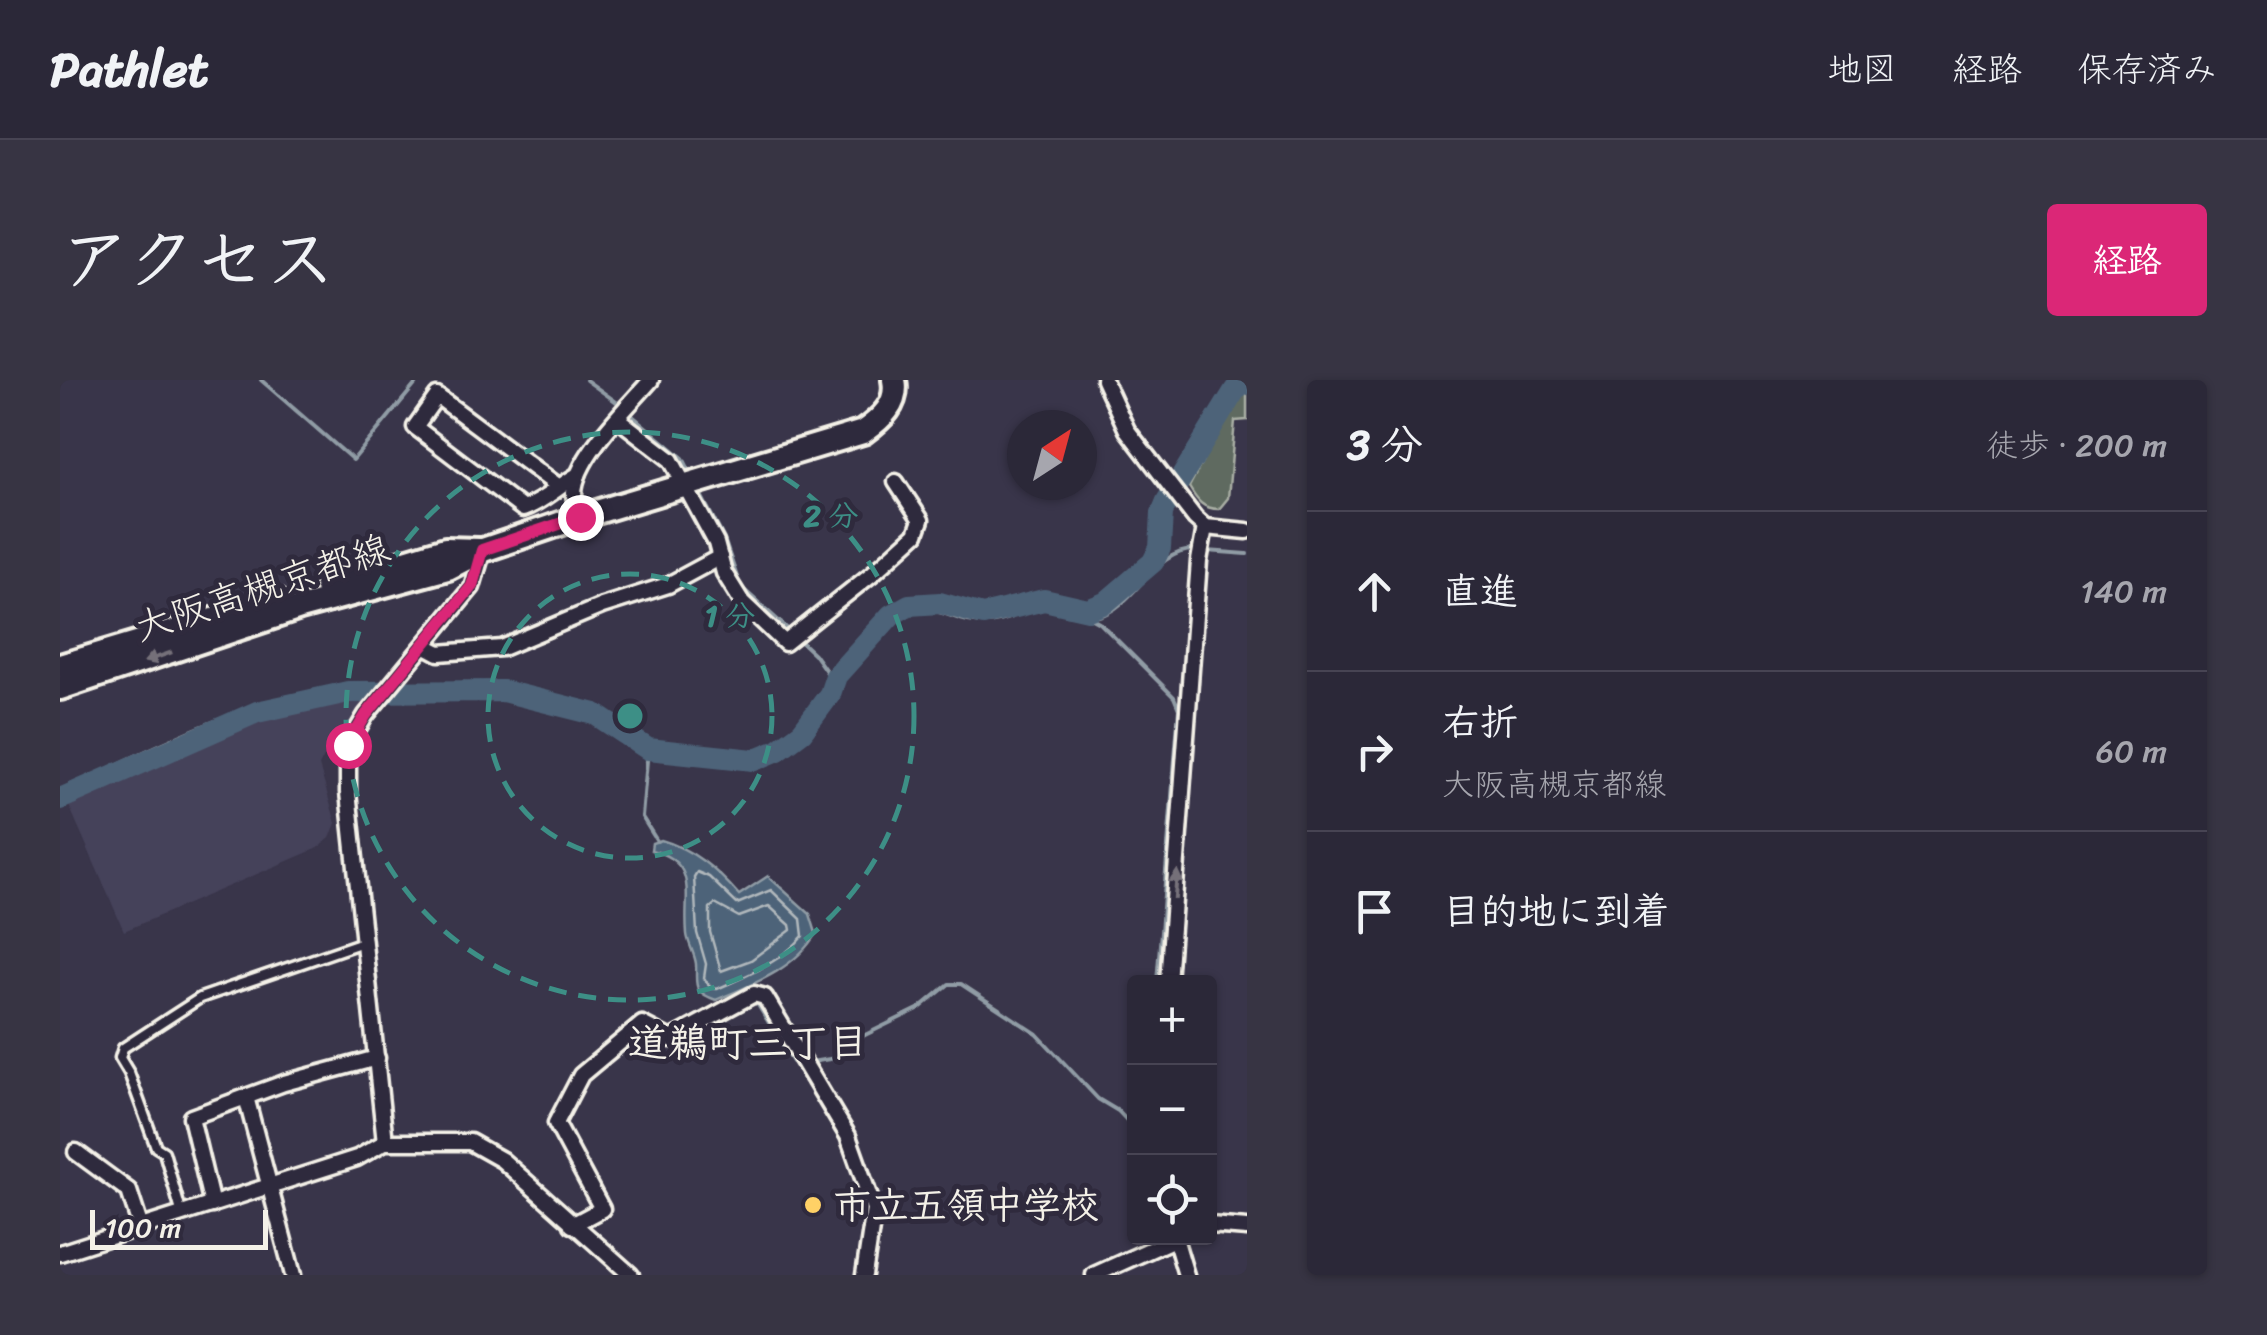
<!DOCTYPE html>
<html lang="ja">
<head>
<meta charset="utf-8">
<style>
	:root { --surface:#2b2838; --page:#373443; --text:#f1f3f6; --muted:#a6a6ae; --line:#474453; --accent:#db2777 }
	body { margin:0; font-family:Sriracha,"Klee One",sans-serif; background:var(--page); color:var(--text) }
	.controls { position:absolute; right:30px; bottom:30px; display:grid; overflow:hidden; border-radius:10px; box-shadow:0 2px 8px #0004 }
	.controls button { width:90px; height:90px; display:grid; place-items:center; padding:0; border:0; border-bottom:2px solid var(--line); background:var(--surface); color:var(--text); font:50px sans-serif }
	.compass { position:absolute; left:947px; top:30px; width:90px; height:90px; border-radius:50%; background:var(--surface); box-shadow:0 2px 8px #0004; rotate:36deg }
	.scale { position:absolute; left:30px; bottom:25px; width:178px; box-sizing:border-box; padding-left:10px; border:5px solid #f4f1e8; border-top:0; font-size:28px; line-height:35px; white-space:nowrap; color:#f4f1e8; -webkit-text-stroke:8px #2f2a3d; paint-order:stroke }
	.stop { position:absolute; width:30px; height:30px; margin:-22px; border:8px solid #db2777; border-radius:50%; background:#fff }
	.stop.end { background:#db2777; border-color:#fff; box-shadow:0 2px 10px #0008 }
	.list { margin:0; padding:0; list-style:none }
	h2 { display:flex; justify-content:space-between; align-items:center; height:130px; margin:0; padding:0 40px; font-size:42px }
	h2 small { font-size:32px; font-weight:400; color:var(--muted) }
	.list li { display:grid; grid-template-columns:65px 1fr auto; gap:30px; align-items:center; box-sizing:border-box; height:160px; padding:0 40px; border-top:2px solid var(--line) }
	.list b { display:block; font-size:38px; white-space:nowrap }
	.list p { margin:0; font-size:32px; white-space:nowrap; color:var(--muted) }
	.list em { font-size:32px; font-style:normal; color:var(--muted) }
	.icon { flex:none; width:55px; height:55px; fill:none; stroke:currentColor; stroke-width:2; stroke-linecap:round; stroke-linejoin:round }
	.map { position:relative; flex:none; width:1187px; height:895px; overflow:hidden; border-radius:10px }
	header { display:flex; align-items:center; gap:60px; box-sizing:border-box; height:140px; padding:0 50px; background:var(--surface); border-bottom:2px solid var(--line) }
	header strong { font-size:48px }
	nav { display:flex; gap:55px; margin-inline-start:auto; font-size:35px }
	.intro { display:flex; align-items:center; justify-content:space-between; box-sizing:border-box; height:240px; padding:0 60px }
	h1 { margin:0; font-size:70px }
	.button { padding:25px 45px; border-radius:10px; background:var(--accent); color:#fff; font-size:35px; font-weight:700 }
	main { display:flex; gap:60px; padding:0 60px }
	aside { flex:1; background:var(--surface); border-radius:10px; box-shadow:0 2px 8px #0004 }
	.map>svg:first-child { display:block }
	.built { fill:#45425a }
	.green { fill:#5e6b61; stroke:#a9aea4; stroke-width:2.5 }
	.water { fill:#4d6379; stroke:#909ca5; stroke-width:2.5 }
	.lines { fill:none; stroke-linecap:round; stroke-linejoin:round }
	.shore { stroke:#b1b8bc; stroke-width:2.5 }
	.stream { stroke:#909ca5; stroke-width:4 }
	.river { stroke:#4d6379; stroke-width:22 }
	.service-casing { stroke:#f4f1e8; stroke-width:15 }
	.minor-casing { stroke:#f4f1e8; stroke-width:21 }
	.primary-casing { stroke:#f4f1e8; stroke-width:30 }
	.service { stroke:#2f2a3d; stroke-width:8 }
	.minor { stroke:#2f2a3d; stroke-width:14 }
	.primary { stroke:#2f2a3d; stroke-width:22 }
	.oneway { fill:#747079 }
	.route { stroke:#db2777; stroke-width:12 }
	.ring { fill:none; stroke:#3d8f86; stroke-width:5; stroke-dasharray:18 12 }
	.poi-dot { fill:#ffd166; stroke:#2f2a3d; stroke-width:4 }
	.labels { text-anchor:middle; dominant-baseline:central; stroke-width:10; stroke-linejoin:round; paint-order:stroke }
	.street-label { font-size:38px; fill:#f4f1e8; stroke:#2f2a3d }
	.poi-label { font-size:38px; font-weight:bold; fill:#f4f1e8; stroke:#2f2a3d; text-anchor:start }
	.neighbourhood-label { font-size:40px; font-weight:bold; fill:#f4f1e8; stroke:#2f2a3d }
	.centre { fill:#3d8f86; stroke:#2f2a3d; stroke-width:5 }
	.ring-label { font-size:30px; text-anchor:middle; font-weight:bold; fill:#3d8f86; stroke:#2f2a3d; stroke-width:10; stroke-linejoin:round; paint-order:stroke }
</style>
</head>
<body>
<header>
<strong>Pathlet</strong>
<nav><a>地図</a><a>経路</a><a>保存済み</a></nav>
</header>
<div class="intro"><h1>アクセス</h1><a class="button">経路</a></div>
<main>
<div class="map">
<svg width="1187" height="895" viewBox="0 0 1187 895">
	<rect width="100%" height="100%" fill="#39354a"/>
	<filter id="ink" filterUnits="userSpaceOnUse"><feTurbulence type="fractalNoise" baseFrequency=".01" numOctaves="2"/><feDisplacementMap in="SourceGraphic" scale="20" xChannelSelector="R" yChannelSelector="G"/><feConvolveMatrix kernelMatrix="1 2 1 2 8 2 1 2 1" color-interpolation-filters="sRGB"/></filter>
	<g filter="url(#ink)">
		<polygon class="built" points="295,316 310,317 283,362 271,364 259,386 276,443 270,458 258,468 64,551 7,421 202,335"/>
		<path class="green" d="M1187,10v30l-12,1 -7,77 -9,11c-16,0 -22,-8 -30,-22l45,-86z"/>
		<path class="water" d="M601,460c32,9 56,30 78,55l29,-19 42,38 6,19c-20,36 -65,52 -100,67 -25,-9 -19,-15 -20,-36 -1,-10 -8,-20 -9,-30 -4,-39 13,-71 -36,-84l1,-7z"/>
		<g class="lines">
			<g class="shore">
				<path d="M637,492l12,5 28,27 34,-14 30,29 2,17c-22,26 -55,39 -86,53l-6,-1 -7,-10 2,-14 -9,-31 -3,-56z"/>
				<polygon points="655,524 679,537 709,526 730,545 731,550 691,580 661,591 650,552 650,528"/>
			</g>
			<g class="stream">
				<polyline points="201,0 293,80 359,0"/>
				<polyline points="526,0 562,26"/>
				<polyline points="569,33 623,78 632,96"/>
				<polyline points="642,117 664,159 680,206 731,252"/>
				<polyline points="1147,171 1187,174"/>
				<polyline points="1029,237 1040,243 1114,317 1119,329 1097,602"/>
				<polyline points="738,259 754,274 773,301"/>
				<path d="M787,294l51,-56c39,-20 53,6 89,5 21,-1 39,-15 59,-15 19,0 33,13 53,8 37,-10 56,-69 98,-66"/>
				<polyline points="338,304 445,305 540,328 588,361 686,374 709,367 742,341 763,311"/>
				<polyline points="588,369 582,437 597,461"/>
				<path d="M0,411c104,-47 207,-106 324,-107"/>
				<polyline points="698,625 733,682 736,682"/>
				<polyline points="751,682 776,678 803,656 860,628 889,604 901,604 977,654 1038,719 1058,731 1074,748"/>
				<polyline points="1160,854 1187,856"/>
			</g>
			<polyline class="river" points="0,419 197,332 288,312 443,311 535,334 588,369 694,380 718,370 742,352 770,314 776,296 831,235 849,225 880,223 923,235 984,220 1028,230 1045,223 1093,182 1100,168 1102,133 1107,121 1175,10 1187,2"/>
			<g class="service-casing">
				<polyline id="service" points="122,835 104,772 96,767 69,693 60,678 63,668 140,618 303,562"/>
			</g>
			<g class="minor-casing">
				<g id="minor">
					<polyline points="1044,0 1067,50 1135,138 1145,147 1187,151"/>
					<polyline points="558,39 611,80 656,163 664,193 682,222 725,263 813,193 856,154 861,140 836,102"/>
					<path d="M498,106l-121,-90 -22,31 108,82c22,-8 35,-23 55,-34"/>
					<path d="M520,137c-2,-7 -6,-16 -6,-24 1,-36 54,-86 77,-113"/>
					<polyline points="364,265 379,273 442,268 542,226 608,205 660,177"/>
					<polyline points="1108,602 1139,181 1145,147"/>
					<polyline points="186,717 233,895"/>
					<polyline points="325,762 288,412 288,365 306,335 412,207 423,170"/>
					<polyline points="16,772 69,811 81,848"/>
					<polyline points="152,825 131,737 224,703 317,678"/>
					<polyline points="512,845 542,829 496,743 521,695 582,644 611,659 694,614 705,617 788,756 814,829 804,895"/>
					<polyline points="1150,845 1187,848"/>
					<polyline points="1115,858 1126,895"/>
					<polyline points="0,873 297,778 325,762 410,762 442,780 571,895"/>
					<polyline points="1034,895 1114,859"/>
				</g>
			</g>
			<g class="primary-casing">
				<g id="primary">
					<polyline points="266,205 385,169 419,170"/>
					<polyline points="0,286 217,221"/>
					<path d="M0,308l240,-80 148,-40 35,-18 97,-33 283,-85c18,-13 36,-28 31,-52"/>
				</g>
			</g>
			<use href="#service" class="service"/>
			<use href="#minor" class="minor"/>
			<use href="#primary" class="primary"/>
		</g>
		<defs><path id="oneway-solid" d="M-6-.8H1V-3.2L6.5 0L1 3.2V.8H-6Z" transform="scale(2.5)"/></defs>
		<g class="oneway">
			<use href="#oneway-solid" transform="translate(98 277) rotate(161)"/>
			<use href="#oneway-solid" transform="translate(1116 505) rotate(-85)"/>
		</g>
	</g>
	<g class="lines" filter="url(#ink)">
		<polyline class="route" points="288,365 306,335 412,206 422,170 520,137"/>
	</g>
	<g class="ring">
		<circle cx="570" cy="336" r="142"/>
		<circle cx="570" cy="336" r="284"/>
	</g>
	<circle class="poi-dot" cx="753" cy="825" r="10"/>
	<g class="labels">
		<g class="street-label">
			<text transform="translate(202 208) rotate(-18)">大阪高槻京都線</text>
		</g>
		<g class="poi-label">
			<text x="773" y="825">市立五領中学校</text>
		</g>
		<g class="neighbourhood-label">
			<text x="688" y="662">道鵜町三丁目</text>
		</g>
	</g>
	<circle cx="570" cy="336" r="15" class="centre"/>
	<g class="ring-label">
		<text x="771" y="146">2 分</text>
		<text x="670" y="246">1 分</text>
	</g>
</svg>
<div class="controls">
<button>+</button>
<button>−</button>
<button><svg class="icon" aria-label="locate" viewBox="0 0 24 24"><circle cx="12" cy="12" r="6"/><path d="M12 2v4M12 18v4M2 12h4M18 12h4"/></svg></button>
</div>
<svg class="compass" viewBox="-18 -18 36 36"><path d="M0-13l5 13h-10z" fill="#e53935"/><path d="M0 13l5-13h-10z" fill="#a6a6ae"/></svg>
<div class="scale">100 m</div>
<div class="stop" style="left:288px;top:365px"></div>
<div class="stop end" style="left:520px;top:137px"></div>
</div>
<aside>
<h2>3 分<small>徒歩 · 200 m</small></h2>
<ul class="list">
<li><svg class="icon" aria-label="ahead" viewBox="0 0 24 24"><path d="M12 20V5M6 11l6-6 6 6"/></svg><div><b>直進</b></div><em>140 m</em></li>
<li><svg class="icon" aria-label="right" viewBox="0 0 24 24"><path d="M7 20v-9h11M14 6l5 5-5 5"/></svg><div><b>右折</b><p>大阪高槻京都線</p></div><em>60 m</em></li>
<li><svg class="icon" aria-label="arrive" viewBox="0 0 24 24"><path d="M6 21V4h12l-3 4 3 4H6"/></svg><div><b>目的地に到着</b></div></li>
</ul>
</aside>
</main>
</body>
</html>
